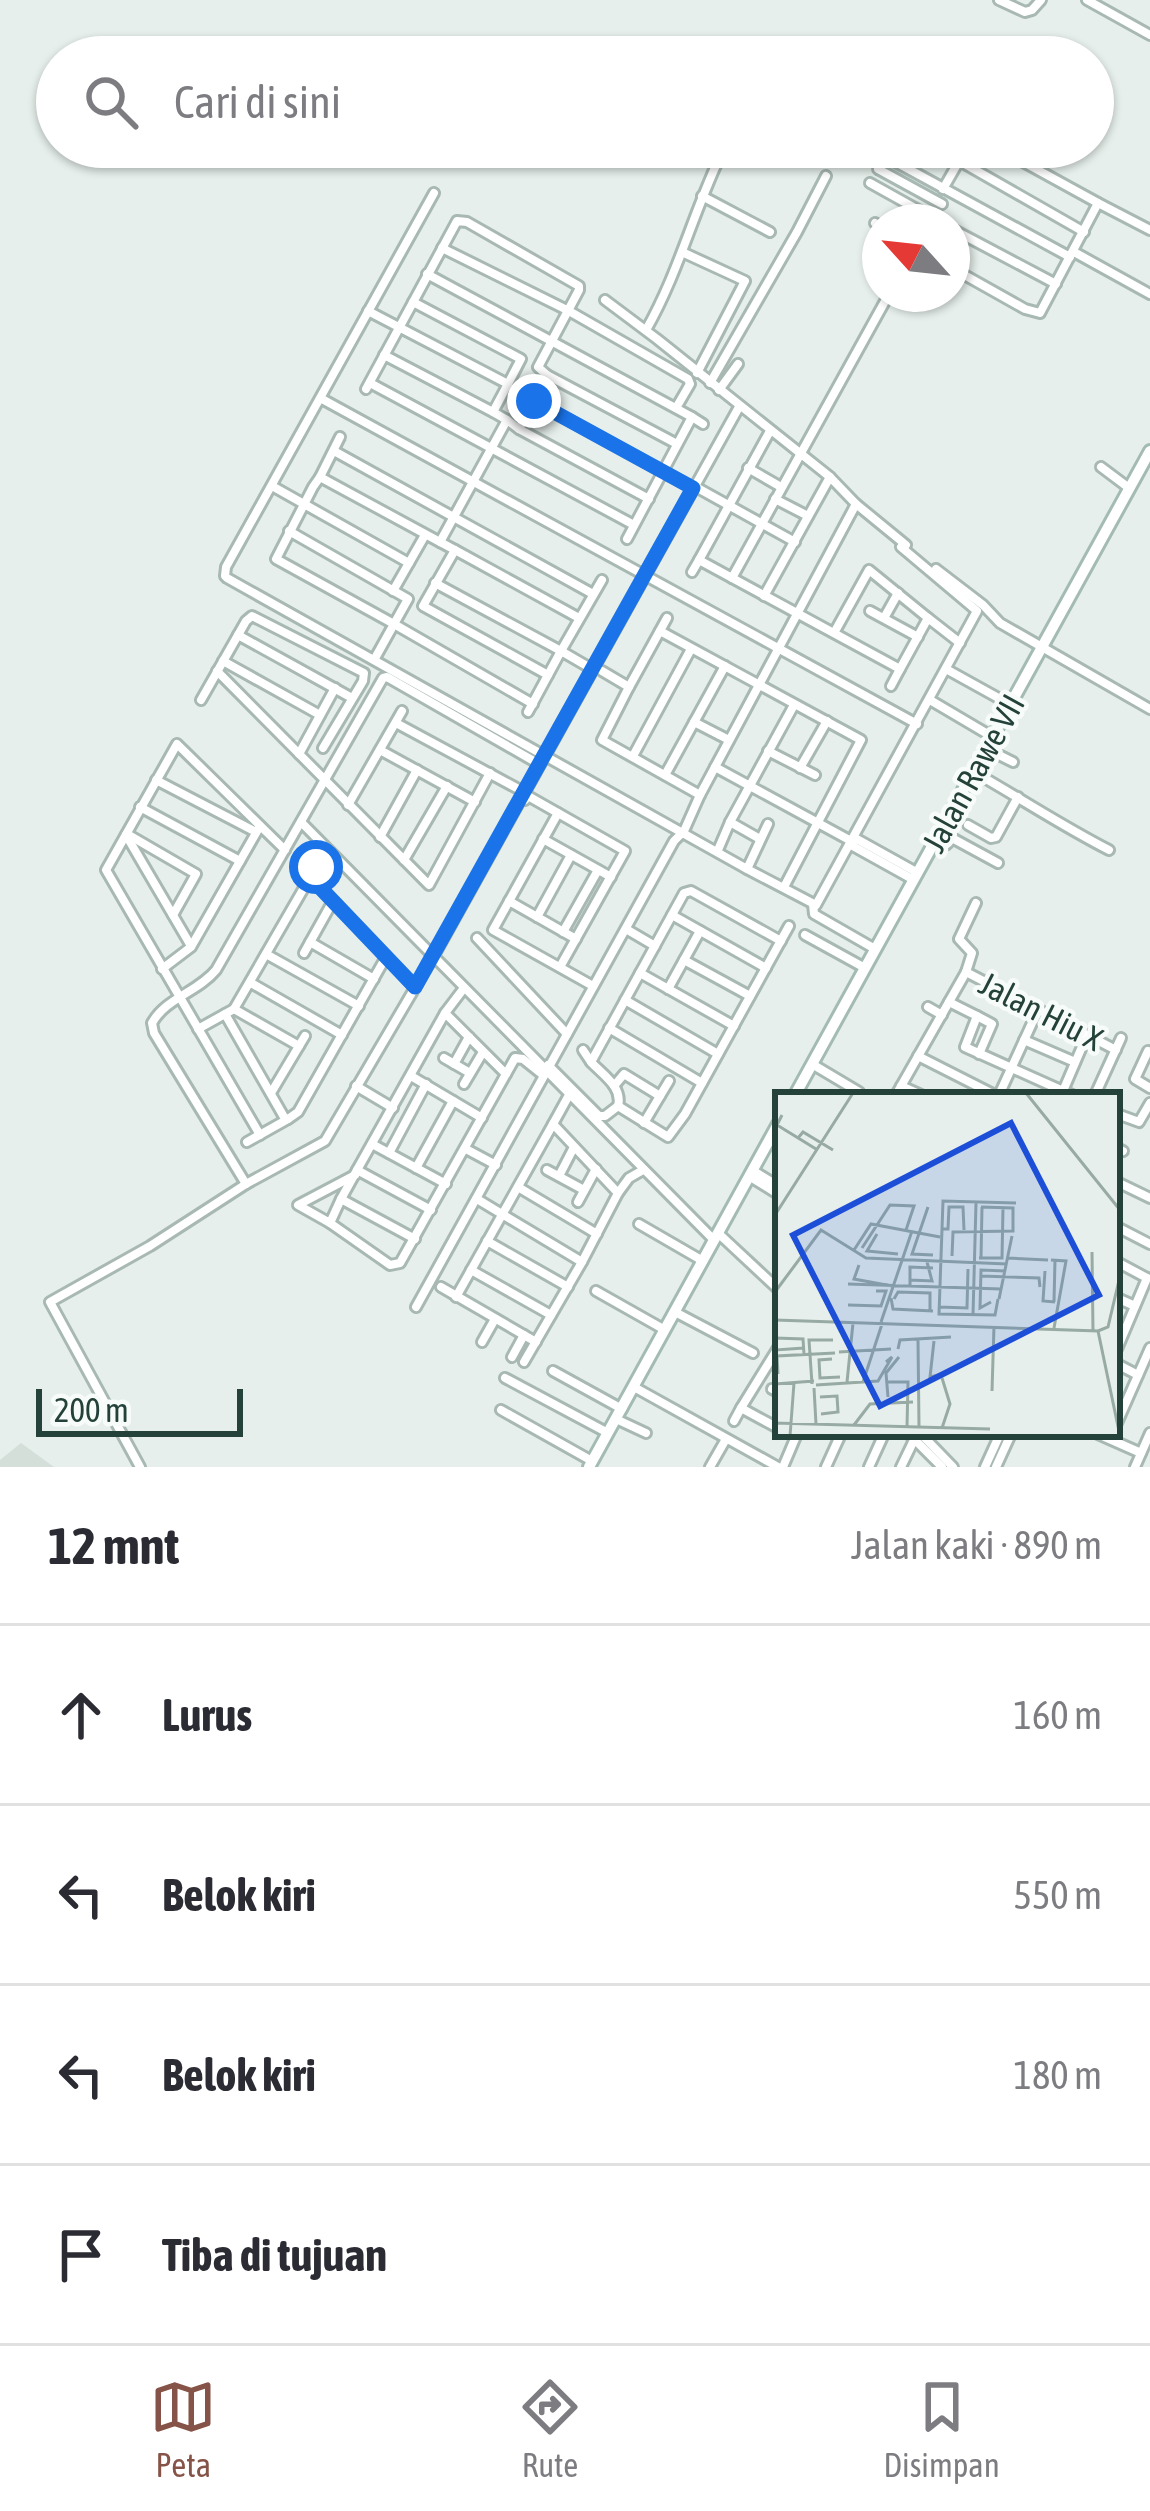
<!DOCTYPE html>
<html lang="id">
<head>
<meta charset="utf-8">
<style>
	:root { --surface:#fff; --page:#f2f2f3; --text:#2b2b33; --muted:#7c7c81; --line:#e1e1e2; --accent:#855347 }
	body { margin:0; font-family:"Asap Condensed",sans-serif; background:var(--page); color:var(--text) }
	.compass { position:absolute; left:862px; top:204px; width:108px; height:108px; border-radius:50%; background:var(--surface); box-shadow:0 3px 9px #0004; rotate:297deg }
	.scale { position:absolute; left:36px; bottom:30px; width:207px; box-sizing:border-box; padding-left:12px; border:6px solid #24423a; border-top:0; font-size:33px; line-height:42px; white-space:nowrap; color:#24423a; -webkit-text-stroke:9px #f7fbf9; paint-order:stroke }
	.stop { position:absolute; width:36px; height:36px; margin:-27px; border:9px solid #1a73e8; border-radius:50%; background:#fff }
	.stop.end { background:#1a73e8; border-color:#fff; box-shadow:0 3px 12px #0008 }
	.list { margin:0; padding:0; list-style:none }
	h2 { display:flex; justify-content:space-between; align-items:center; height:156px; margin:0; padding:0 48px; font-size:51px }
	h2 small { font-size:39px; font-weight:400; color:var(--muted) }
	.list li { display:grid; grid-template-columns:78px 1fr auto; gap:36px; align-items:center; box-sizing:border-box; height:180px; padding:0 48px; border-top:3px solid var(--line) }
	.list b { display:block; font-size:45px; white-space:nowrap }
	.list em { font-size:39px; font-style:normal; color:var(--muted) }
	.icon { flex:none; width:66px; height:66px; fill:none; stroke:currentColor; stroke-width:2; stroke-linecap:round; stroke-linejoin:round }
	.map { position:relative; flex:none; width:1150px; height:1467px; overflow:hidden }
	.search { position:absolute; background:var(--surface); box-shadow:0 3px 9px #0004; left:36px; right:36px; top:36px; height:132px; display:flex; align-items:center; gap:30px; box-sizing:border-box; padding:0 42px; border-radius:66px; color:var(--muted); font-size:45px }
	.sheet { height:876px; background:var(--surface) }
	nav { display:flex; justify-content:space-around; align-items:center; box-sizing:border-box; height:168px; border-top:3px solid var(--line); background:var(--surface); font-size:33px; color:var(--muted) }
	nav a { display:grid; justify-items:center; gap:6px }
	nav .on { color:var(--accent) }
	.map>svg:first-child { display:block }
	.built { fill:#d4dfda }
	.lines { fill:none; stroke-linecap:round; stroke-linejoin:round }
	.minor-casing { stroke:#a8b8b2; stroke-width:14 }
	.secondary-casing { stroke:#a4bbb3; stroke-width:16 }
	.minor { stroke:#fff; stroke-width:8 }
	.secondary { stroke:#fff; stroke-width:10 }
	.route { stroke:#1a73e8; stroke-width:15 }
	.labels { text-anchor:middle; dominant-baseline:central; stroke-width:9; stroke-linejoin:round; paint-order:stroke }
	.street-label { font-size:33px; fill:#24423a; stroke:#f7fbf9 }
	.inset-road { fill:none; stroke:#98aaa4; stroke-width:3 }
	.view { fill:#1d4ed8; fill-opacity:0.15; stroke:#1d4ed8; stroke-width:6 }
	.inset-edge { fill:none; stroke:#24423a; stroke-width:6 }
</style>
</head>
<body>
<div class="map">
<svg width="1150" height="1467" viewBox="0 0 1150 1467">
	<rect width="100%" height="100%" fill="#e6efeb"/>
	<polygon class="built" points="21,1443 54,1467 0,1467 0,1460"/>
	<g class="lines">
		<g class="minor-casing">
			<g id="minor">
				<polyline points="999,0 1025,12 1032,10 1041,0"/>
				<polyline points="1087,0 1150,35"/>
				<polyline points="868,147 1070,257"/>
				<polyline points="935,147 1084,232"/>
				<polyline points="838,159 844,147"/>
				<polyline points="878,169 942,204"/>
				<polyline points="870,183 940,222"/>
				<polyline points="943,189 967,147"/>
				<polyline points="434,193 226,567 225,576 227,578 747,869 816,905 977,611 901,547"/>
				<polyline points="702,196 770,232"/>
				<polyline points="1098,203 1150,230"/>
				<polyline points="875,223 880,226"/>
				<polyline points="952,229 1056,284"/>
				<polyline points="442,248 569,311 688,379 690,384 676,408"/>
				<polyline points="682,252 745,281 697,373"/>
				<polyline points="1074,252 1150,294"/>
				<polyline points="952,268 1025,309 1040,313 1098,203 996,147"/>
				<polyline points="427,274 692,417 627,539"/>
				<polyline points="605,300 657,339 830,477 856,504 906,545"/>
				<polyline points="413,302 521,359 508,384"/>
				<polyline points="368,311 508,384 493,412 507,420"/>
				<path d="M646,330c31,-54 46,-113 72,-169"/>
				<polyline points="384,355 493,412"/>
				<polyline points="547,375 677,444"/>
				<polyline points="370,383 634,525"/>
				<polyline points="710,383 797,232 826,176"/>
				<polyline points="366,389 457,221 467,222 579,286 579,290 538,367 547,375 519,429 507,420 440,542 455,550 423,606 548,675"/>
				<polyline points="719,390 738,364"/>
				<polyline points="322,399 917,724"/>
				<polyline points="534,401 693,488"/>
				<polyline points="692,417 703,424"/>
				<polyline points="519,429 649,499"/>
				<polyline points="770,431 699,560 900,669 928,618 869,570 834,633"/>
				<polyline points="334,451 593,594"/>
				<polyline points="1101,467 1129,488"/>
				<polyline points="748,468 781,487"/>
				<polyline points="320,477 340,437"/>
				<polyline points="272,486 409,563"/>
				<polyline points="694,486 795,542"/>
				<polyline points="775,499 808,516"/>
				<polyline points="289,531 408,599 394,624 533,704"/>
				<polyline points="455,550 579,618"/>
				<polyline points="936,569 983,605 1000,623 1150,709"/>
				<polyline points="692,572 699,560"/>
				<polyline points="732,578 889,294"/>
				<polyline points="435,583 561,651 602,580"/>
				<polyline points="393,591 425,535"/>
				<polyline points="764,596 830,477"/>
				<polyline points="870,611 918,637"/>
				<polyline points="884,618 898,593"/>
				<polyline points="928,618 960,643"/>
				<polyline points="660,631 861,740 784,887"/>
				<polyline points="238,635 352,698"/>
				<polyline points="374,660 394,624 276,559 313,487 320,477 440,542"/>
				<polyline points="223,661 320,715"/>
				<polyline points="946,669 1011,705"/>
				<polyline points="217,671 429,885 490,773"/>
				<polyline points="602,671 629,687 602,740 700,795"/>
				<polyline points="891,686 900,669"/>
				<polyline points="629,687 667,618"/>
				<polyline points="201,700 246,621 252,616 364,673 363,681 323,748"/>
				<polyline points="930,700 991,736"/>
				<polyline points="528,712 561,651 592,669"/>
				<polyline points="694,722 729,740"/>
				<polyline points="396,723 524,792"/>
				<polyline points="987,749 1013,762"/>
				<polyline points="380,750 475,802"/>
				<polyline points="768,751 815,775"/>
				<polyline points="299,754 335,688"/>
				<polyline points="633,756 691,649"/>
				<polyline points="715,767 853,842"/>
				<polyline points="800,768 827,721"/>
				<path d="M974,772c46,26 88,54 135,78"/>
				<polyline points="665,775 725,666"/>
				<polyline points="156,780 256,832"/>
				<polyline points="525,800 528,796 625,851 560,967"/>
				<polyline points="348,805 402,711"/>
				<polyline points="140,807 240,861"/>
				<polyline points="558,813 493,930 593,986"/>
				<polyline points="301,822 714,1240"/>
				<polyline points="730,822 760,839"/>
				<polyline points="968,825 991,838 996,837 1018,797"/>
				<polyline points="127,834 196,874 173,915"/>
				<polyline points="126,835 191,946"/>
				<polyline points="380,837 417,770"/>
				<polyline points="855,838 918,873"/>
				<polyline points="543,839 611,877"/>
				<polyline points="938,839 947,844 952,838 998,863"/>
				<polyline points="851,845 914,880"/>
				<polyline points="718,850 730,822 794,705"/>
				<polyline points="404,860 447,786"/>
				<polyline points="747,869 768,824"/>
				<polyline points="310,877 415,987"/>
				<polyline points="509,901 576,939"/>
				<polyline points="813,904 814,914 875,949"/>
				<polyline points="672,915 766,968"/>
				<polyline points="537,917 571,855"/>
				<polyline points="626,929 655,946"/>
				<polyline points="563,932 598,870"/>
				<polyline points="805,935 865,968"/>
				<polyline points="477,938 567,1034"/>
				<polyline points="310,942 374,979"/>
				<polyline points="304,953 333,901"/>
				<polyline points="266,954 359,1006"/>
				<polyline points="684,960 750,996"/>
				<polyline points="162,969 191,947 260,826"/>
				<polyline points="966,972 1116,1050"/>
				<polyline points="640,973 734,1026"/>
				<polyline points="251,983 342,1035"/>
				<polyline points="668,989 700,931"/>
				<polyline points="625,1000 718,1054"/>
				<polyline points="949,1002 977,1016 965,1047 1072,1095"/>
				<polyline points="928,1007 942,1015"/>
				<polyline points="234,1009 299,1046"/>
				<polyline points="445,1013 506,1074"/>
				<polyline points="225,1014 284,1117 288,1119 298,1112 386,957"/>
				<polyline points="977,1016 992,1024 979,1054"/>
				<polyline points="609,1028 702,1083"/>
				<polyline points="198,1029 234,1009 316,867"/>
				<polyline points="1024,1040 1075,1062"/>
				<polyline points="583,1050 591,1062"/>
				<polyline points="1148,1051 1135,1079 1150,1088"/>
				<polyline points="918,1056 995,1095"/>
				<polyline points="444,1058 470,1073"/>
				<polyline points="454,1064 469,1037"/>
				<polyline points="812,1064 859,1092"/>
				<polyline points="548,1065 599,1116 605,1116 618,1106 668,1137 685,1114 789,926"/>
				<polyline points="411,1076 482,1118"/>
				<polyline points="464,1084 483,1052"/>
				<polyline points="356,1086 393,1108"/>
				<polyline points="614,1086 624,1074 660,1096 644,1123"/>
				<polyline points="901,1086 921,1095"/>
				<polyline points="1063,1091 1087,1035"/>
				<polyline points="271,1093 305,1036"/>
				<polyline points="896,1095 966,972 972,953 959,939 976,903"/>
				<polyline points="999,1095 1038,1010"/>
				<polyline points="1095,1095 1121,1038"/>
				<polyline points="660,1096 669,1081"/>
				<path d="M618,1106c5,-19 -15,-31 -27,-44l93,-169 7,-2 90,50"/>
				<polyline points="1117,1114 1139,1122 1150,1103"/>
				<polyline points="553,1124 569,1095"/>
				<polyline points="260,1135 106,870 177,744 285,850"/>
				<polyline points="247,1142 288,1119"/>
				<polyline points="372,1144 446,1184"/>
				<polyline points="1117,1148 1123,1151"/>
				<polyline points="466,1149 496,1165"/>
				<polyline points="389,1153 426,1084"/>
				<polyline points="416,1168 453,1101"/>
				<polyline points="357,1170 445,1013 464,988"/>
				<polyline points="547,1170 584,1190"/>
				<polyline points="752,1170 778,1186"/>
				<polyline points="559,1176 574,1147"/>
				<polyline points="749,1176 778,1194"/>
				<polyline points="1117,1182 1150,1198"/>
				<path d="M246,1184l-92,-151 -2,-10c14,-25 46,-31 64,-53l167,-292 4,-1 152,87"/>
				<polyline points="518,1187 597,1234"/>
				<polyline points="618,1193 629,1178 643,1170"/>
				<polyline points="341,1199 330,1223 390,1265 400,1263 515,1058 523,1059 543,1075"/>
				<polyline points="477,1199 582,1262"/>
				<polyline points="578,1202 596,1169"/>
				<polyline points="330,1223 298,1205 355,1175"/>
				<polyline points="639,1224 703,1261"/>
				<polyline points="1117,1227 1150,1244"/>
				<polyline points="718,1233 778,1289"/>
				<polyline points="415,1239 341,1199 357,1170 431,1210"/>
				<polyline points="487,1241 568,1287"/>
				<polyline points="1117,1262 1147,1278"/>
				<polyline points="471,1270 551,1315"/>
				<polyline points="441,1287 536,1342"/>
				<polyline points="596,1291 665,1330"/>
				<polyline points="456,1297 553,1124 618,1193 582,1262 524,1362"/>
				<polyline points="1117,1298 1135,1306"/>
				<polyline points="416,1307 674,841 684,831 700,795 856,504"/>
				<polyline points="675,1312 753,1353"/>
				<polyline points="482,1342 495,1319"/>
				<polyline points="778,1348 741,1408 778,1428"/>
				<polyline points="1117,1349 1147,1278"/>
				<polyline points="512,1357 524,1335"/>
				<polyline points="1117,1364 1138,1375"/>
				<polyline points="553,1371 622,1409"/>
				<polyline points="505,1378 608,1433"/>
				<polyline points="634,1387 778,1467"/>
				<polyline points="772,1389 778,1392"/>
				<polyline points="501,1410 592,1461"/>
				<polyline points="616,1419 646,1433"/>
				<polyline points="734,1421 741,1408"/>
				<polyline points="1117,1423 1150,1348"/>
				<polyline points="909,1434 942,1467"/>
				<polyline points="921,1434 953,1467"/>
				<polyline points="1098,1434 1141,1453"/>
				<polyline points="140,1467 50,1302 150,1246 246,1184 325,1141 433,957 739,407"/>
				<polyline points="710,1467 726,1439"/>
				<polyline points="783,1467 797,1434"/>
				<polyline points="826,1467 841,1434"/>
				<polyline points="869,1467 884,1434"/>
				<polyline points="901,1467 914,1440"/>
				<polyline points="985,1467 1000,1434"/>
				<polyline points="996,1467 1011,1434"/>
				<polyline points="1135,1467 1150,1433"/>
			</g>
		</g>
		<g class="secondary-casing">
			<g id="secondary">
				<polyline points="795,1095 1150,451"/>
				<polyline points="589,1467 778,1124"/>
			</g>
		</g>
		<use href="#minor" class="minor"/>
		<use href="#secondary" class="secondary"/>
	</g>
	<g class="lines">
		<polyline class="route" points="316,867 310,877 415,987 693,488 534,401"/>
	</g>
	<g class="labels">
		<g class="street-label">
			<text transform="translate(973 773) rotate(-61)">Jalan Rawe VII</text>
			<text transform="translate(1041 1011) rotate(27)">Jalan Hiu X</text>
		</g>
	</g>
	<g transform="translate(775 1092)">
		<rect width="345" height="345" fill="#e6efeb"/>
		<path class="inset-road" d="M251,1l94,117M7,23l-5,10 39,24M23,46l5,-6 30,18M153,115l-16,47 21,1M0,123l78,-122M166,137h7l1,-22h14l1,23M102,142l-10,17 31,3M87,156l28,-43 24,1 -8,24M79,158l17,-26 69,13M317,160l1,79M177,164l1,-24 60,-1v-23l-32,-1M204,166h23l1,-50M206,166l1,-51M233,166l40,2M276,168l15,1 -12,67M84,173l-5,14 38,7M270,179l-2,30 12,1M206,184l58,2 1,9M135,188l22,1 -5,-19M73,192l153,5M135,193v-18l23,1M0,200l46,-62 45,28 141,6M116,206l2,11 40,2M119,207l4,-7 32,1v18M223,207l-3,16 -56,-1 4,-113 73,2M224,207l13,-63M216,210l-11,6 1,-38 25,1M279,210l1,-42M73,213l33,1 5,-15h-10M164,215l28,1 1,-39M198,223l3,-112M0,228l323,11 22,105M106,230l31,-91M323,239l10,-4 12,-51M0,246l28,1 1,15M1,246v12l28,-2M143,248l1,87M159,249l-4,36 12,-3M123,257l2,-9 51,-3M64,260l52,-3M57,267l-13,1 1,18 20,-1M3,282l-1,-18 58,-3M72,290l6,-59M88,290l19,-58M112,290h21l-1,45M0,292l39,-3M37,292l-3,-44h24M41,293l62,-4 14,-24 -6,5M39,296l2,36M217,299l2,-65M45,305l17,-1 1,16 -17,2M113,305l-2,-24 13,-16M79,333l16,-21 43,-2M167,336l8,-24 -8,-26M0,344v-13l215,6M15,344l4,-53"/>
		<path class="view" d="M236,31l88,172 -219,111 -87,-171z"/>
		<rect width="345" height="345" class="inset-edge"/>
	</g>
</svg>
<svg class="compass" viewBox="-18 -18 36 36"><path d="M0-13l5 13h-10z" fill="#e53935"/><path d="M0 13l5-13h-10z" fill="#7c7c81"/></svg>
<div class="scale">200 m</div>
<div class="stop" style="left:316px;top:867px"></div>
<div class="stop end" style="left:534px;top:401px"></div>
<div class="search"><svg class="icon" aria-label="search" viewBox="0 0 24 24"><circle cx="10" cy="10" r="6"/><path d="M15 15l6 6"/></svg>Cari di sini</div>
</div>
<section class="sheet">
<h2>12 mnt<small>Jalan kaki · 890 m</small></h2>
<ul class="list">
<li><svg class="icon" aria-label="ahead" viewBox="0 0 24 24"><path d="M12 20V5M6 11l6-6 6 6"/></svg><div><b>Lurus</b></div><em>160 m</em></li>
<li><svg class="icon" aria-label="left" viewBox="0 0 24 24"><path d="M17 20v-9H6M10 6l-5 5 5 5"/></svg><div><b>Belok kiri</b></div><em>550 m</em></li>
<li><svg class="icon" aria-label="left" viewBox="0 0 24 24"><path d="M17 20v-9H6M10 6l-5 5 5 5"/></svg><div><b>Belok kiri</b></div><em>180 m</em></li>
<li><svg class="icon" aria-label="arrive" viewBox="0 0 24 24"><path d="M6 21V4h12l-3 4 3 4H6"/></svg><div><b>Tiba di tujuan</b></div></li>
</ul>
</section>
<nav>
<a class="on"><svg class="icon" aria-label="map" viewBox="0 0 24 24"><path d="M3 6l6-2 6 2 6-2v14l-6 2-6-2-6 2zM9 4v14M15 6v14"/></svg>Peta</a>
<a><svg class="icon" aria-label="directions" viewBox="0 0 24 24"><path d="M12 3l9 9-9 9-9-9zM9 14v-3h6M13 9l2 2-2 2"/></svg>Rute</a>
<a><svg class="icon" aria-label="saved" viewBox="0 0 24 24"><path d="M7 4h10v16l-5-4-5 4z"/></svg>Disimpan</a>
</nav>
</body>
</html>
